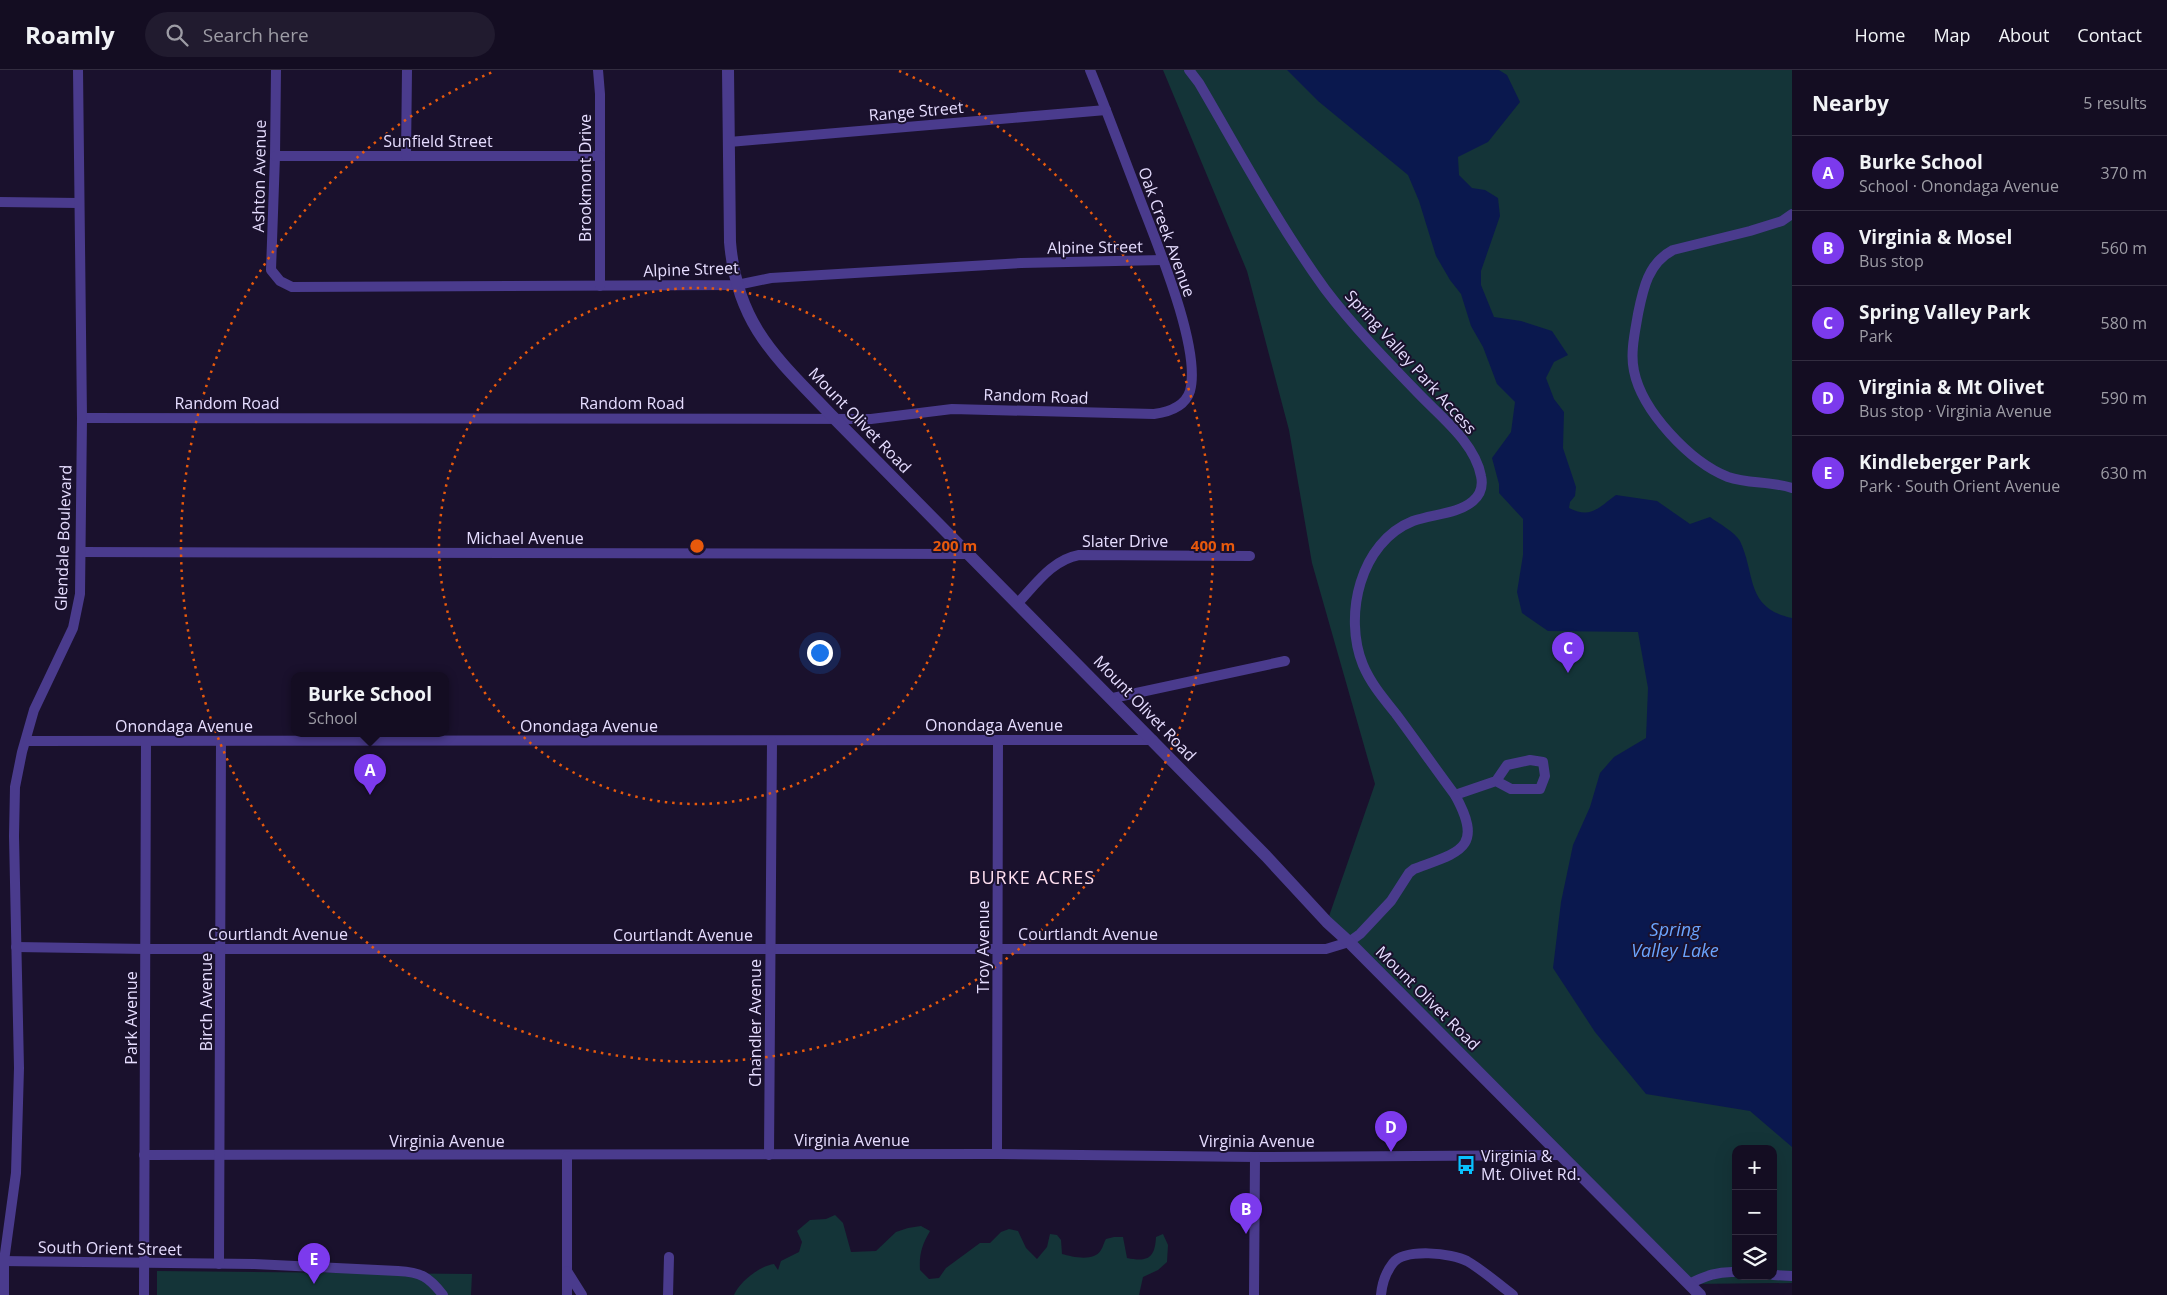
<!DOCTYPE html>
<html lang="en">
<head>
<meta charset="utf-8">
<style>
	:root { --surface:#140d22; --page:#211b2f; --text:#f1f3f6; --muted:#9d9ca5; --line:#332d40; --accent:#7c3aed }
	body { margin:0; font-family:"Open Sans",sans-serif; background:var(--page); color:var(--text) }
	.controls { position:absolute; right:15px; bottom:15px; display:grid; overflow:hidden; border-radius:10px; box-shadow:0 5px 20px #0002 }
	.controls button { width:45px; height:45px; display:grid; place-items:center; padding:0; border:0; border-bottom:1px solid var(--line); background:var(--surface); color:var(--text); font:25px sans-serif }
	.you { position:absolute; left:819px; top:582px; width:18px; height:18px; margin:-12px; border:4px solid #fff; border-radius:50%; background:#1a73e8; box-shadow:0 0 0 8px #1a73e833 }
	.badge { display:grid; place-items:center; width:32px; height:32px; border-radius:50%; background:var(--accent); color:#fff; font-size:16px; font-weight:700 }
	.pin { position:absolute; translate:-50% -41px; filter:drop-shadow(0 1px 2px #0008) }
	.pin::after { content:''; position:absolute; top:26px; width:18px; height:15px; background:inherit; clip-path:polygon(0 0,100% 0,50% 100%) }
	.popup { position:absolute; left:291px; top:602px; width:158px; height:65px; box-sizing:border-box; display:grid; place-content:center; border-radius:10px; background:var(--surface); filter:drop-shadow(0 1px 4px #0005); font-size:16px; white-space:nowrap; color:var(--muted) }
	.popup b { font-size:19px; color:var(--text) }
	.popup::after { content:''; position:absolute; left:50%; top:100%; margin-left:-10px; border:10px solid transparent; border-top-color:var(--surface) }
	.list { margin:0; padding:0; list-style:none }
	h2 { display:flex; justify-content:space-between; align-items:center; height:65px; margin:0; padding:0 20px; font-size:21px }
	h2 small { font-size:16px; font-weight:400; color:var(--muted) }
	.list li { display:grid; grid-template-columns:32px 1fr auto; gap:15px; align-items:center; box-sizing:border-box; height:75px; padding:0 20px; border-top:1px solid var(--line) }
	.list b { display:block; font-size:19px; white-space:nowrap }
	.list p { margin:0; font-size:16px; white-space:nowrap; color:var(--muted) }
	.list em { font-size:16px; font-style:normal; color:var(--muted) }
	.icon { flex:none; width:28px; height:28px; fill:none; stroke:currentColor; stroke-width:2; stroke-linecap:round; stroke-linejoin:round }
	.map { position:relative; flex:none; width:1792px; height:1225px; overflow:hidden }
	header { display:flex; align-items:center; gap:30px; box-sizing:border-box; height:70px; padding:0 25px; background:var(--surface); border-bottom:1px solid var(--line) }
	header strong { font-size:24px }
	nav { display:flex; gap:28px; margin-inline-start:auto; font-size:18px }
	.search { width:350px; height:45px; background:var(--page); display:flex; align-items:center; gap:12px; box-sizing:border-box; padding:0 18px; border-radius:28px; color:var(--muted); font-size:19px }
	main { display:flex }
	aside { flex:1; background:var(--surface) }
	.map>svg:first-child { display:block }
	.green { fill:#143438; fill-rule:evenodd }
	.water { fill:#0a184e }
	.lines { fill:none; stroke-linecap:round; stroke-linejoin:round }
	.minor { stroke:#4a3b8d; stroke-width:10 }
	.tertiary { stroke:#4a3b8d; stroke-width:12 }
	.ring { fill:none; stroke:#e8590c; stroke-width:2.5; stroke-dasharray:2.5 5 }
	.labels { text-anchor:middle; dominant-baseline:central; stroke-width:4; stroke-linejoin:round; paint-order:stroke }
	.street-label { font-size:16px; fill:#e6ddff; stroke:#1a112d }
	.poi-label { font-size:16px; fill:#e6ddff; stroke:#1a112d; text-anchor:start }
	.neighbourhood-label { font-size:18px; letter-spacing:1px; fill:#ffdfef; stroke:#1a112d }
	.water-label { font-size:18px; font-style:italic; fill:#6ba5ff; stroke:#1a112d }
	.centre { fill:#e8590c; stroke:#1a112d; stroke-width:2.5 }
	.ring-label { font-size:15px; text-anchor:middle; font-weight:bold; fill:#e8590c; stroke:#1a112d; stroke-width:4; stroke-linejoin:round; paint-order:stroke }
</style>
</head>
<body>
<header>
<strong>Roamly</strong>
<div class="search"><svg class="icon" aria-label="search" viewBox="0 0 24 24"><circle cx="10" cy="10" r="6"/><path d="M15 15l6 6"/></svg>Search here</div>
<nav><a>Home</a><a>Map</a><a>About</a><a>Contact</a></nav>
</header>
<main>
<div class="map">
<svg width="1792" height="1225" viewBox="0 0 1792 1225">
	<rect width="100%" height="100%" fill="#1a112d"/>
	<g class="green">
		<path d="M1163,0h629v1213l-103,1 -362,-362 48,-138 -63,-221 -23,-133 -42,-159zM1736,1079h37v127h-37z"/>
		<path d="M835,1145l8,8 8,29 25,-1 20,-19 12,-4 13,-2 9,5c-8,14 -11,23 -10,39l9,9 10,-1 7,-10 34,-25h10l11,-11 8,-3 9,2 8,17 11,11 10,-12 3,-13 7,1 4,5 1,14c11,3 32,8 39,-4 2,-3 3,-8 5,-11l8,-2h9l4,21c20,4 28,1 29,-21l7,-3 5,11 -1,17 -9,8 -15,7 -4,18h-405c6,-14 26,-29 40,-31l4,6 3,-9 18,-9 3,-10 -5,-11 13,-11 16,-1z"/>
		<polygon points="157,1201 472,1204 471,1225 157,1225"/>
	</g>
	<path class="water" d="M1287,0h212l8,5 13,27 -32,40 -30,15 1,18 13,13 13,2 13,8 2,18 -19,55v14l13,32 27,4 31,10 16,24 -14,7 -8,16 8,21 10,13 -1,36 13,39 -1,9 -5,6 -1,6c22,11 29,0 47,-13l41,6 33,23 20,-7c8,6 25,15 30,24 16,34 5,67 52,77v529l-42,-36 -104,-17 -51,-62 -42,-64 8,-66 12,-57 17,-38 10,-34 14,-16 32,-19 2,-50 -10,-56 -90,-1 -26,-18 -5,-21 6,-37v-36l-24,-26v-9l-7,-26 19,-26 4,-30 -18,-18 -14,-37 -12,-21 -10,-32 -11,-14 -14,-24 -17,-55 -11,-26 -90,-74z"/>
	<g class="lines">
		<g class="minor">
			<polyline points="276,0 275,86 271,200 280,211 292,217 737,215 771,208 1021,193 1163,190"/>
			<polyline points="598,0 600,24 600,216"/>
			<polyline points="729,72 1106,40"/>
			<polyline points="275,86 600,86"/>
			<polyline points="406,86 407,0"/>
			<polyline points="0,132 79,133"/>
			<path d="M1792,144l-10,7 -32,10 -77,19c-25,13 -30,39 -35,64 -3,18 -8,39 -4,57 8,40 56,91 94,106 20,7 43,4 64,11"/>
			<path d="M82,348l789,1 81,-10 202,5c15,-2 31,-7 36,-23 12,-43 -36,-154 -52,-197 -16,-41 -31,-83 -48,-124"/>
			<polyline points="81,482 970,484"/>
			<path d="M1018,533c18,-19 34,-43 61,-48l171,1"/>
			<polyline points="1113,628 1285,591"/>
			<polyline points="26,671 1153,670"/>
			<polyline points="1455,725 1496,711 1507,695 1530,690 1543,692 1545,706 1540,719 1511,719 1496,711"/>
			<path d="M16,877l130,2h1180l23,-7 11,-8 31,-33 18,-28 5,-4c45,-17 71,-20 41,-74 -20,-27 -39,-54 -59,-81 -12,-15 -25,-30 -33,-49 -20,-49 -3,-123 50,-144 19,-7 45,-7 60,-20 8,-7 10,-16 8,-25 -6,-33 -40,-59 -62,-82 -33,-34 -66,-68 -94,-105 -47,-65 -85,-136 -126,-206l-10,-13"/>
			<polyline points="997,1084 998,670"/>
			<polyline points="144,1085 997,1084 1255,1087 1560,1085"/>
			<polyline points="769,1085 772,671"/>
			<polyline points="567,1086 567,1201 582,1225"/>
			<path d="M0,1191l254,3 144,7c23,1 31,6 45,24"/>
			<polyline points="219,1194 221,671"/>
			<polyline points="1773,1205 1792,1206"/>
			<path d="M1689,1214c16,-8 29,-13 47,-12"/>
			<polyline points="4,1225 4,1191 16,1103 19,998 14,766 15,717 22,682 34,640 73,558 80,524 82,348 78,0"/>
			<polyline points="144,1225 146,671"/>
			<polyline points="567,1225 567,1201"/>
			<polyline points="668,1225 669,1187"/>
			<polyline points="1254,1225 1255,1087"/>
			<path d="M1381,1225c1,-11 5,-23 12,-32 12,-15 59,-10 74,-2 16,9 31,23 46,34"/>
		</g>
		<path class="tertiary" d="M728,0l2,172c7,85 49,118 104,176l432,438 61,66 22,20 351,353"/>
	</g>
	<g class="ring">
		<circle cx="697" cy="476" r="258"/>
		<path d="M899 1A516 516 0 1 1 495 1"/>
	</g>
	<defs>
		<g id="bus-bare" transform="scale(1.5)"><path d="M-5-6H5V4H4V6H2V4H-2V6H-4V4H-5ZM-3.5-4V0h7V-4ZM-3.5 1.2v1.5H-2V1.2ZM2 1.2v1.5H3.5V1.2Z" fill="#09c2ff" stroke="#1a112d" stroke-width="2.5" paint-order="stroke"/></g>
	</defs>
	<g fill-rule="evenodd">
		<use href="#bus-bare" x="1466" y="1095"/>
	</g>
	<g class="labels">
		<g class="street-label">
			<text transform="translate(916 41) rotate(-5)">Range Street</text>
			<text x="438" y="71">Sunfield Street</text>
			<text transform="translate(259 106) rotate(-89)">Ashton Avenue</text>
			<text transform="translate(585 108) rotate(-90)">Brookmont Drive</text>
			<text transform="translate(1167 162) rotate(70)">Oak Creek Avenue</text>
			<text transform="translate(1095 177) rotate(-1)">Alpine Street</text>
			<text transform="translate(691 199) rotate(-2)">Alpine Street</text>
			<text transform="translate(1411 292) rotate(48)">Spring Valley Park Access</text>
			<text transform="translate(1036 326) rotate(2)">Random Road</text>
			<text x="227" y="333">Random Road</text>
			<text x="632" y="333">Random Road</text>
			<text transform="translate(860 350) rotate(46)">Mount Olivet Road</text>
			<text transform="translate(63 468) rotate(-88)">Glendale Boulevard</text>
			<text x="525" y="468">Michael Avenue</text>
			<text x="1125" y="471">Slater Drive</text>
			<text transform="translate(1145 638) rotate(46)">Mount Olivet Road</text>
			<text x="994" y="655">Onondaga Avenue</text>
			<text x="184" y="656">Onondaga Avenue</text>
			<text x="589" y="656">Onondaga Avenue</text>
			<text x="278" y="864">Courtlandt Avenue</text>
			<text x="1088" y="864">Courtlandt Avenue</text>
			<text x="683" y="865">Courtlandt Avenue</text>
			<text transform="translate(983 877) rotate(-90)">Troy Avenue</text>
			<text transform="translate(1428 928) rotate(45)">Mount Olivet Road</text>
			<text transform="translate(206 932) rotate(-90)">Birch Avenue</text>
			<text transform="translate(131 948) rotate(-90)">Park Avenue</text>
			<text transform="translate(755 953) rotate(-90)">Chandler Avenue</text>
			<text x="852" y="1070">Virginia Avenue</text>
			<text x="447" y="1071">Virginia Avenue</text>
			<text x="1257" y="1071">Virginia Avenue</text>
			<text transform="translate(110 1178) rotate(1)">South Orient Street</text>
		</g>
		<g class="poi-label">
			<text x="1481" y="1086">Virginia &amp;<tspan x="1481" dy="18">Mt. Olivet Rd.</tspan></text>
		</g>
		<g class="neighbourhood-label">
			<text x="1032" y="807">BURKE ACRES</text>
		</g>
		<g class="water-label">
			<text x="1675" y="859">Spring<tspan x="1675" dy="21">Valley Lake</tspan></text>
		</g>
	</g>
	<circle cx="697" cy="476" r="8" class="centre"/>
	<g class="ring-label">
		<text x="955" y="481">200 m</text>
		<text x="1213" y="481">400 m</text>
	</g>
</svg>
<div class="controls">
<button>+</button>
<button>−</button>
<button><svg class="icon" aria-label="layers" viewBox="0 0 24 24"><path d="M12 4l9 5-9 5-9-5zM3 14l9 5 9-5"/></svg></button>
</div>
<div class="you"></div>
<div class="pin badge" style="left:370px;top:725px">A</div>
<div class="popup"><b>Burke School</b>School</div>
<div class="pin badge" style="left:1246px;top:1164px">B</div>
<div class="pin badge" style="left:1568px;top:603px">C</div>
<div class="pin badge" style="left:1391px;top:1082px">D</div>
<div class="pin badge" style="left:314px;top:1214px">E</div>
</div>
<aside>
<h2>Nearby<small>5 results</small></h2>
<ul class="list">
<li><span class="badge">A</span><div><b>Burke School</b><p>School · Onondaga Avenue</p></div><em>370 m</em></li>
<li><span class="badge">B</span><div><b>Virginia &amp; Mosel</b><p>Bus stop</p></div><em>560 m</em></li>
<li><span class="badge">C</span><div><b>Spring Valley Park</b><p>Park</p></div><em>580 m</em></li>
<li><span class="badge">D</span><div><b>Virginia &amp; Mt Olivet</b><p>Bus stop · Virginia Avenue</p></div><em>590 m</em></li>
<li><span class="badge">E</span><div><b>Kindleberger Park</b><p>Park · South Orient Avenue</p></div><em>630 m</em></li>
</ul>
</aside>
</main>
</body>
</html>
